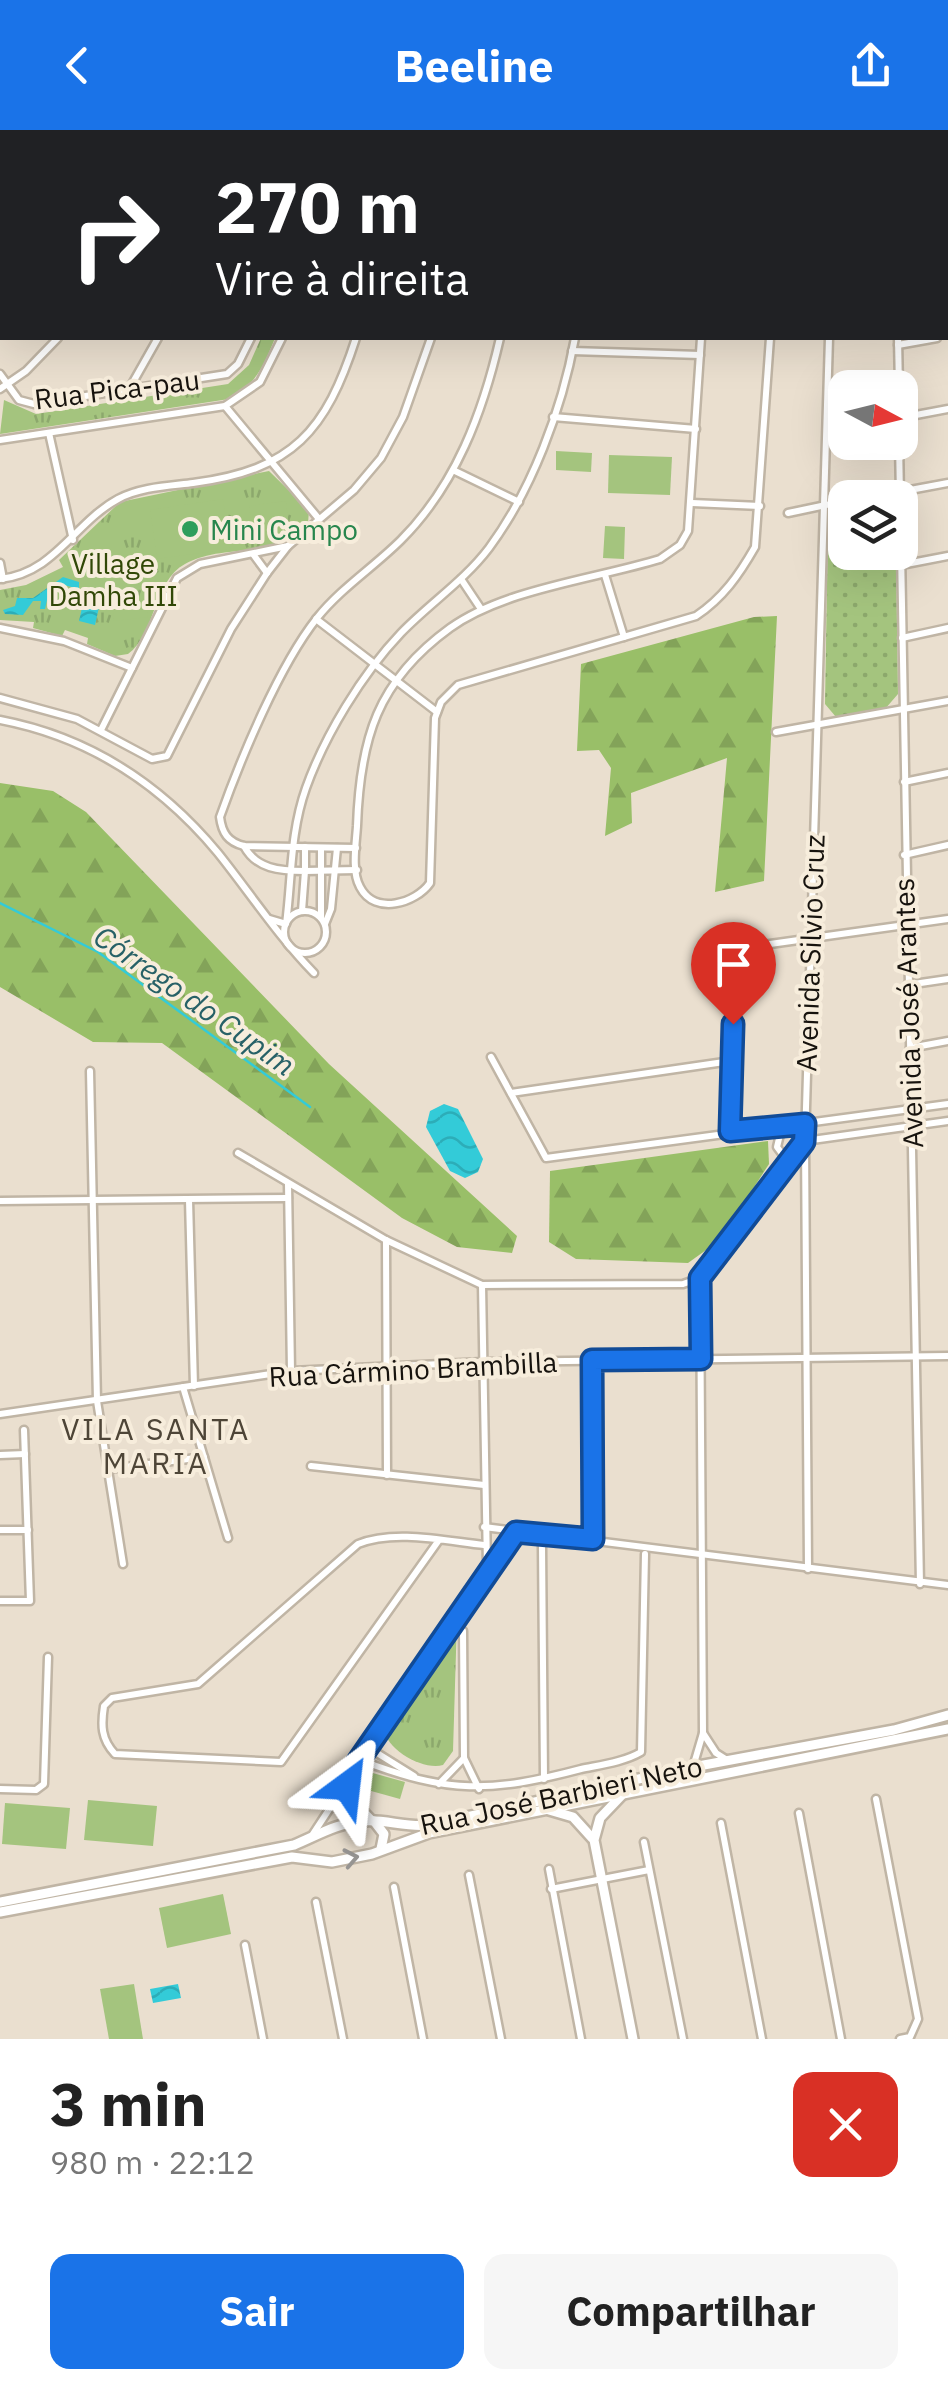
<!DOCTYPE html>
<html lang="pt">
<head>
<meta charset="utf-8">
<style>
  body { margin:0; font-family:"IBM Plex Sans",sans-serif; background:#f6f6f6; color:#222; height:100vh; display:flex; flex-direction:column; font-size:38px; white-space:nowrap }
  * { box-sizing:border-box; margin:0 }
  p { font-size:32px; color:#767676 }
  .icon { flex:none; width:55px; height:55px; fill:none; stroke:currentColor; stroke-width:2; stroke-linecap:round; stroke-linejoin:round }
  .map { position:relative; height:1909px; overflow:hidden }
  .panel { display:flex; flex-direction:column; background:#fff; flex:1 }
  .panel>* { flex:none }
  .top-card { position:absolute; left:0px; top:0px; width:950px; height:210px; box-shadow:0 10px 40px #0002; background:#202124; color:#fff; overflow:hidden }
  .needle { width:65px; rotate:97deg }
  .fabs { position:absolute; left:828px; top:240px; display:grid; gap:20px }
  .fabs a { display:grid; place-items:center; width:90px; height:90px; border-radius:20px; background:#fff; box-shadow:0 10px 40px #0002; font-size:50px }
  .pin { position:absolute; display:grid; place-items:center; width:85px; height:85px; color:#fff; margin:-102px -42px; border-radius:50% 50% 50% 0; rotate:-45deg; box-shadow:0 0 10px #0007 }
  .pin .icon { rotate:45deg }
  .me { position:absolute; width:110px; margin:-55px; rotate:30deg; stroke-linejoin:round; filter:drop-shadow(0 0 8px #0008) }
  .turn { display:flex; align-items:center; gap:35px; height:210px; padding:0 50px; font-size:45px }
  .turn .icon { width:130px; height:130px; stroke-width:2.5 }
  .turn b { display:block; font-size:70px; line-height:85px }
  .round { display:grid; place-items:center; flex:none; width:105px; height:105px; border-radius:20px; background:#f6f6f6 }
  .headline { display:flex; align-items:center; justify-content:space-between; height:170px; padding:0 50px }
  h1 { font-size:60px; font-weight:700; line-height:75px }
  .primary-button { display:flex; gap:20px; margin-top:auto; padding:20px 50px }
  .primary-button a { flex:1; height:115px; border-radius:20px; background:#1a73e8; color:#fff; font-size:40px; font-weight:700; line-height:115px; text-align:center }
  .primary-button a+a { background:#f6f6f6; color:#222 }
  header { display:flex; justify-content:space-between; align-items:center; height:130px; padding:0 50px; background:#1a73e8; color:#fff; font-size:45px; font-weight:700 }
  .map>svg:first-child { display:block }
</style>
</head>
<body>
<header><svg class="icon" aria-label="back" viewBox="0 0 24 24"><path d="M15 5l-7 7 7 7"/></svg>Beeline<svg class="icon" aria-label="share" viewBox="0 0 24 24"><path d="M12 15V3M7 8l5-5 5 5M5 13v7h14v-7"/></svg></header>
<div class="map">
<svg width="948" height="1909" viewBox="0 0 948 1909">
  <defs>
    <pattern id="grass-dots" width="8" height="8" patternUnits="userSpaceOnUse" patternTransform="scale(2.5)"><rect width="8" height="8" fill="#a4c47e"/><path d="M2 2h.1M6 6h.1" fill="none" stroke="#8ca86c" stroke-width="1.8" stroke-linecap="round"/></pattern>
    <pattern id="forest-firs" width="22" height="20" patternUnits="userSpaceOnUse" patternTransform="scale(2.5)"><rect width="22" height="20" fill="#99bf68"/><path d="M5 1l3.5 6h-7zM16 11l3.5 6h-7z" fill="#83a359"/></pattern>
    <pattern id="park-tufts" width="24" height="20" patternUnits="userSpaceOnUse" patternTransform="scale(2.5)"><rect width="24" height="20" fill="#a4c47e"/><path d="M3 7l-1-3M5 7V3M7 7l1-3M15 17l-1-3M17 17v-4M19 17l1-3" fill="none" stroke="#8ca86c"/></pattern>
    <pattern id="water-waves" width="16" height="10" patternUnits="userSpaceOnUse" patternTransform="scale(2.5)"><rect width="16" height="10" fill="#33cbd8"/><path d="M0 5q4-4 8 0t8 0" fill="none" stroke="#2cadb8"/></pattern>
  </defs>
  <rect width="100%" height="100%" fill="#eadfcf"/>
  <path fill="url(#grass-dots)" d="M845,377v45l51,1 2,141 -13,15 -49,8 -11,-13 3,-181 4,-10z"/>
  <g fill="url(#forest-firs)">
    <path d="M808,0h140v92v-90z"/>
    <path d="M777,486l-13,265 -49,11 12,-134 -96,35 1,30 -27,13 6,-68 -12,-18 -22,1 4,-87 173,-47z"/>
    <path d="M0,653l53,8 33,21 243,252 188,172 -5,17 -55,-6 -55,-29 -240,-175 -69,-1 -93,-55z"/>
    <path d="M768,1011l1,23 -49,76 -32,23 -112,-4 -27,-17 1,-71z"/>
  </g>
  <g fill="url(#park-tufts)">
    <path d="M261,208h14c-11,27 -19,47 -46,61l-229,35 4,-34 32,14 192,-30 21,-19z"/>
    <path d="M269,341l40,39 -1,14c-34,38 -82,18 -123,40 -32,17 -29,70 -57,90l-13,2 -28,-12 1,-6 -23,-8 -3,6 -29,-8 1,-6 -34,-2v-30l26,-5 37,-18 -4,-7 61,-58z"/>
    <path d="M457,1489l-4,132 -10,14c-19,6 -57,-15 -59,-36z"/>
  </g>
  <g fill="#a4c47e">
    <path d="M556,321l36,2 -1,19 -35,-2z"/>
    <path d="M609,325l63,2 -2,38 -62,-2z"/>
    <path d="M223,369l7,50 -73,10 -7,-49z"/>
    <path d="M286,371l3,27 -36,5 -4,-27z"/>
    <path d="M605,396l20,1 -1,32 -21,-1z"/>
    <path d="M136,427l4,19 -34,6 -3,-20z"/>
    <path d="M145,468l3,19 -34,4 -2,-18z"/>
    <path d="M369,1642l36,10 -5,17 -36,-10z"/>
    <path d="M88,1670l69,6 -4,40 -69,-6z"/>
    <path d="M5,1673l65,5 -4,41 -64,-5z"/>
    <path d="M223,1764l8,40 -64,14 -8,-40z"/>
    <path d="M134,1854l9,55h-34l-9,-50z"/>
  </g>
  <g fill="url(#water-waves)">
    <path d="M63,447l16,5v7l-15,-4 -15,6 -4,18h-5l1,-8h-8l-10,14 -18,-1 -2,-4 12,-4 2,-8h16z"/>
    <path d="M86,460l16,4 -7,31 -16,-4z"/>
    <path d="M444,974l14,5 25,50 -5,13 -13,6 -15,-7 -24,-44 4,-16z"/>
    <path d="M178,1854l3,14 -28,5 -3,-14z"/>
  </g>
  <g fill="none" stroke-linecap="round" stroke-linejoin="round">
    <path stroke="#33cbd8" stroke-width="2.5" d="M0,773l98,49 212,155"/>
    <g stroke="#c0b5a5" stroke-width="11">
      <g id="minor">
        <path d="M19,0l1,2"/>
        <path d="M107,0l1,2"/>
        <path d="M193,0l1,2"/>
        <path d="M278,0v2"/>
        <path d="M306,0l1,2"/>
        <path d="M377,0v2"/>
        <path d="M450,0v2"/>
        <path d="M516,0l1,2"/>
        <path d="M590,0v2"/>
        <path d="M714,2v-2"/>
        <path d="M781,2v-2"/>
        <path d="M0,61h2"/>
        <path d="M0,144l2,-4"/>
        <path d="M701,208l-13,193 -8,14 -20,14c-65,20 -156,30 -210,69 -73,53 -90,111 -93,198 -1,17 -6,45 3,61 15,29 56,16 70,-4l5,-165 6,-16 17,-17 238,-69c27,-18 43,-41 59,-69l15,-209"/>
        <path d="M898,208l1,50"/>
        <path d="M898,215l39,-7"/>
        <path d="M572,221l128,4"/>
        <path d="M0,244l19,26 15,4 193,-30 11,-10 13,-26"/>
        <path d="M0,259l26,-18 32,-33"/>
        <path d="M128,261l30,-53"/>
        <path d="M225,276l94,113"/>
        <path d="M553,287l143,12"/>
        <path d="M900,288l48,-9"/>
        <path d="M49,303l24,107"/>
        <path d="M0,310l225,-34 35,-24 22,-44"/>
        <path d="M899,312l21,1142"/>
        <path d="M455,341l64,31"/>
        <path d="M867,368l81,-15"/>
        <path d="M692,373l68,3"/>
        <path d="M788,383l57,-12"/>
        <path d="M253,424l14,19"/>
        <path d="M0,433l3,16"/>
        <path d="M901,435l47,-9"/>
        <path d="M605,445l19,62"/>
        <path d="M0,449c55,-6 74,-56 118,-80 22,-12 51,-13 75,-16 100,-13 133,-52 163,-145"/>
        <path d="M461,449l20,30"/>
        <path d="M316,489l121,93"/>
        <path d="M0,498l64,13 68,27"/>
        <path d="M902,508l46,-10"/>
        <path d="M0,568l77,21 75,40 15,-3 64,-127 36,-56 21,-27 66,-56 27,-32 22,-41 28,-79"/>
        <path d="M0,590c89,17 160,63 218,133 32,40 60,83 96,120"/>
        <path d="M101,600l76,-152 23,-14 88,-18"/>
        <path d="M776,602l172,-31"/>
        <path d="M904,652l44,-9"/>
        <path d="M244,716c12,23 36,25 61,25l-3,40"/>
        <path d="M305,717v24l52,-1"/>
        <path d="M321,718v69"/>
        <path d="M356,718l-112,-2c-16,-4 -22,-13 -24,-29 21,-59 59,-151 97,-199 24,-30 57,-51 84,-78 55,-55 82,-128 99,-202"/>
        <path d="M904,725l44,-10"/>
        <circle cx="305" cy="802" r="21"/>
        <path d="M269,789l17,5c6,-46 4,-91 20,-136 19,-53 56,-114 95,-155 29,-30 63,-52 88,-85 43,-58 73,-139 86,-210"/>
        <path d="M325,794l6,-15 6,-61"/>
        <path d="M763,815l185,-26"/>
        <path d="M907,855l41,-6"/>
        <path d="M910,918l38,-7"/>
        <path d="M491,927l55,101 402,-54"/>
        <path d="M90,941l7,330 26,163"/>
        <path d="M511,963l220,-32"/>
        <path d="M782,996l-5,21 12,16"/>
        <path d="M730,1001l3,-107"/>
        <path d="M238,1023l148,87 96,45 201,-1 17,-6 105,-137 143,-20"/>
        <path d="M288,1054l3,187"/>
        <path d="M189,1070l5,186"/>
        <path d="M0,1071l288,-3"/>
        <path d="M386,1110l1,235"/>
        <path d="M482,1155l5,282"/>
        <path d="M592,1230l1,179"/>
        <path d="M183,1257l45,151"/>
        <path d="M0,1284l291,-43 193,-9 464,-6"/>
        <path d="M0,1325l25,-1"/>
        <path d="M311,1336l173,19"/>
        <path d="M109,1339l95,-12"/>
        <path d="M484,1397l464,58"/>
        <path d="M0,1400h28"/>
        <path d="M439,1410l-158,222 -166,-8c-14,-15 -14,-29 -11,-48l8,-8 86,-14 160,-140c36,-15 88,-3 126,1"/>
        <path d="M542,1416l2,233"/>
        <path d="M808,1439l-3,-428 24,-803"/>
        <path d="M0,1471h30l-6,-171"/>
        <path d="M463,1501l1,127 15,31"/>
        <path d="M703,1603l13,20 11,7"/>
        <path d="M369,1618l45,28"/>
        <path d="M360,1630c89,34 130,33 221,9 19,-4 43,-7 60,-17l4,-198"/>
        <path d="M693,1637l10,-34 -3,-455"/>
        <path d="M348,1649l3,18 23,24"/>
        <path d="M439,1654l25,-26"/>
        <path d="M0,1659l36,1 8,-6 4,-127"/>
        <path d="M876,1669l42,220 -8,18 -10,2"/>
        <path d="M799,1683l42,226"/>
        <path d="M721,1693l41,216"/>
        <path d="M313,1704l174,-266 29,-36"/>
        <path d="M644,1712l39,197"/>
        <path d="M549,1739l32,170"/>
        <path d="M469,1745l32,164"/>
        <path d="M394,1757l29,152"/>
        <path d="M551,1759l98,-19"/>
        <path d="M316,1772l27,137"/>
        <path d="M245,1815l18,94"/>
      </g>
    </g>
    <g stroke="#c0b5a5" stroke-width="14">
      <g id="tertiary">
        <path d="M621,1666l-21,22 -6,22 39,199"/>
        <path d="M549,1680l24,7 19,21"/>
      </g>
    </g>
    <g stroke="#c0b5a5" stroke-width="14">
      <g id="secondary">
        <path d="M374,1691l10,13 -3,15"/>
        <path d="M0,1772l294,-57c24,-10 43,-22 70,-24 22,-2 42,7 66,4l263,-58 201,-37 54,-15"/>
        <path d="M0,1782l292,-55 40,5 40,-8 57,-21 519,-104"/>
      </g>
    </g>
    <use href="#minor" stroke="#fff" stroke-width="6"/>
    <use href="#tertiary" stroke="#fff" stroke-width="9"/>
    <use href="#secondary" stroke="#fff" stroke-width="9"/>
  </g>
  <defs><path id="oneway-chevron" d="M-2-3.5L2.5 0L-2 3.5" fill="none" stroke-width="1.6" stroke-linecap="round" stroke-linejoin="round" transform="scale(2.5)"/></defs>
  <use stroke="#979593" href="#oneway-chevron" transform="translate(351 1728) rotate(-11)"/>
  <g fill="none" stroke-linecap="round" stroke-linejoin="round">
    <g stroke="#114b97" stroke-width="25">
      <path id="route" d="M347,1656l3,-13 166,-241 77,7 -1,-179 109,-1 -1,-81 104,-136 1,-18 -75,7 3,-107"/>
    </g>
    <use href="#route" stroke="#1a73e8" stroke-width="18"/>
  </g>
  <circle fill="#2e9e5b" stroke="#f7eddc" stroke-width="4" cx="190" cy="399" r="10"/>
  <g text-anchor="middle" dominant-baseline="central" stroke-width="8" stroke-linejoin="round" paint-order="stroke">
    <g font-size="28" fill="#17130e" stroke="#f7eddc">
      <text transform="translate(117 259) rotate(-7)">Rua Pica-pau</text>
      <text transform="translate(810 823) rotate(-88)">Avenida Silvio Cruz</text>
      <text transform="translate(908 883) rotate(-92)">Avenida José Arantes</text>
      <text transform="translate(413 1239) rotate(-3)">Rua Cármino Brambilla</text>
      <text transform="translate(561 1665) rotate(-12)">Rua José Barbieri Neto</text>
    </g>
    <g font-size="28" fill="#27864d" stroke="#f7eddc" text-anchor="start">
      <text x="210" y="399">Mini Campo</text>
    </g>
    <g font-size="28" fill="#314807" stroke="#f7eddc">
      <text x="113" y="433">Village<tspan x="113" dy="32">Damha III</tspan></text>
    </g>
    <g font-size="30" font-style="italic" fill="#276167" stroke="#f7eddc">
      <text transform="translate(195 870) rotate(35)">Córrego do Cupim</text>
    </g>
    <g font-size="30" letter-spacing="2.5" fill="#4e4537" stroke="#f7eddc">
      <text x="156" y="1298">VILA SANTA<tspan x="156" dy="34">MARIA</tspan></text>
    </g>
  </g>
</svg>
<div class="fabs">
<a><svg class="needle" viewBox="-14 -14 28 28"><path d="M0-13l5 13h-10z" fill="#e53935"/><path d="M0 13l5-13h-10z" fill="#767676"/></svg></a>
<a><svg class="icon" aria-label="layers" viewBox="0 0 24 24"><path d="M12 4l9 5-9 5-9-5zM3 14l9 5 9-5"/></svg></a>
</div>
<div class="pin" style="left:733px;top:894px;background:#d93025"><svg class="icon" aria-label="arrive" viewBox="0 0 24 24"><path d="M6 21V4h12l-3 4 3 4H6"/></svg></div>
<svg class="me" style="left:347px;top:1656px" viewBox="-20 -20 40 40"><path d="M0-17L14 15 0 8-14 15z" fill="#1a73e8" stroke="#fff" stroke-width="4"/></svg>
<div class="top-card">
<div class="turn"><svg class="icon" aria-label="right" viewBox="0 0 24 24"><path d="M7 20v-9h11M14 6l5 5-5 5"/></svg><div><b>270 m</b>Vire à direita</div></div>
</div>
</div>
<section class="panel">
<div class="headline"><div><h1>3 min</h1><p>980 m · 22:12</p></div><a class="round" style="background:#d93025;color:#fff"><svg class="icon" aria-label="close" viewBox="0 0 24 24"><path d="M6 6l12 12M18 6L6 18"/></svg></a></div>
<div class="primary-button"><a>Sair</a><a>Compartilhar</a></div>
</section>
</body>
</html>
